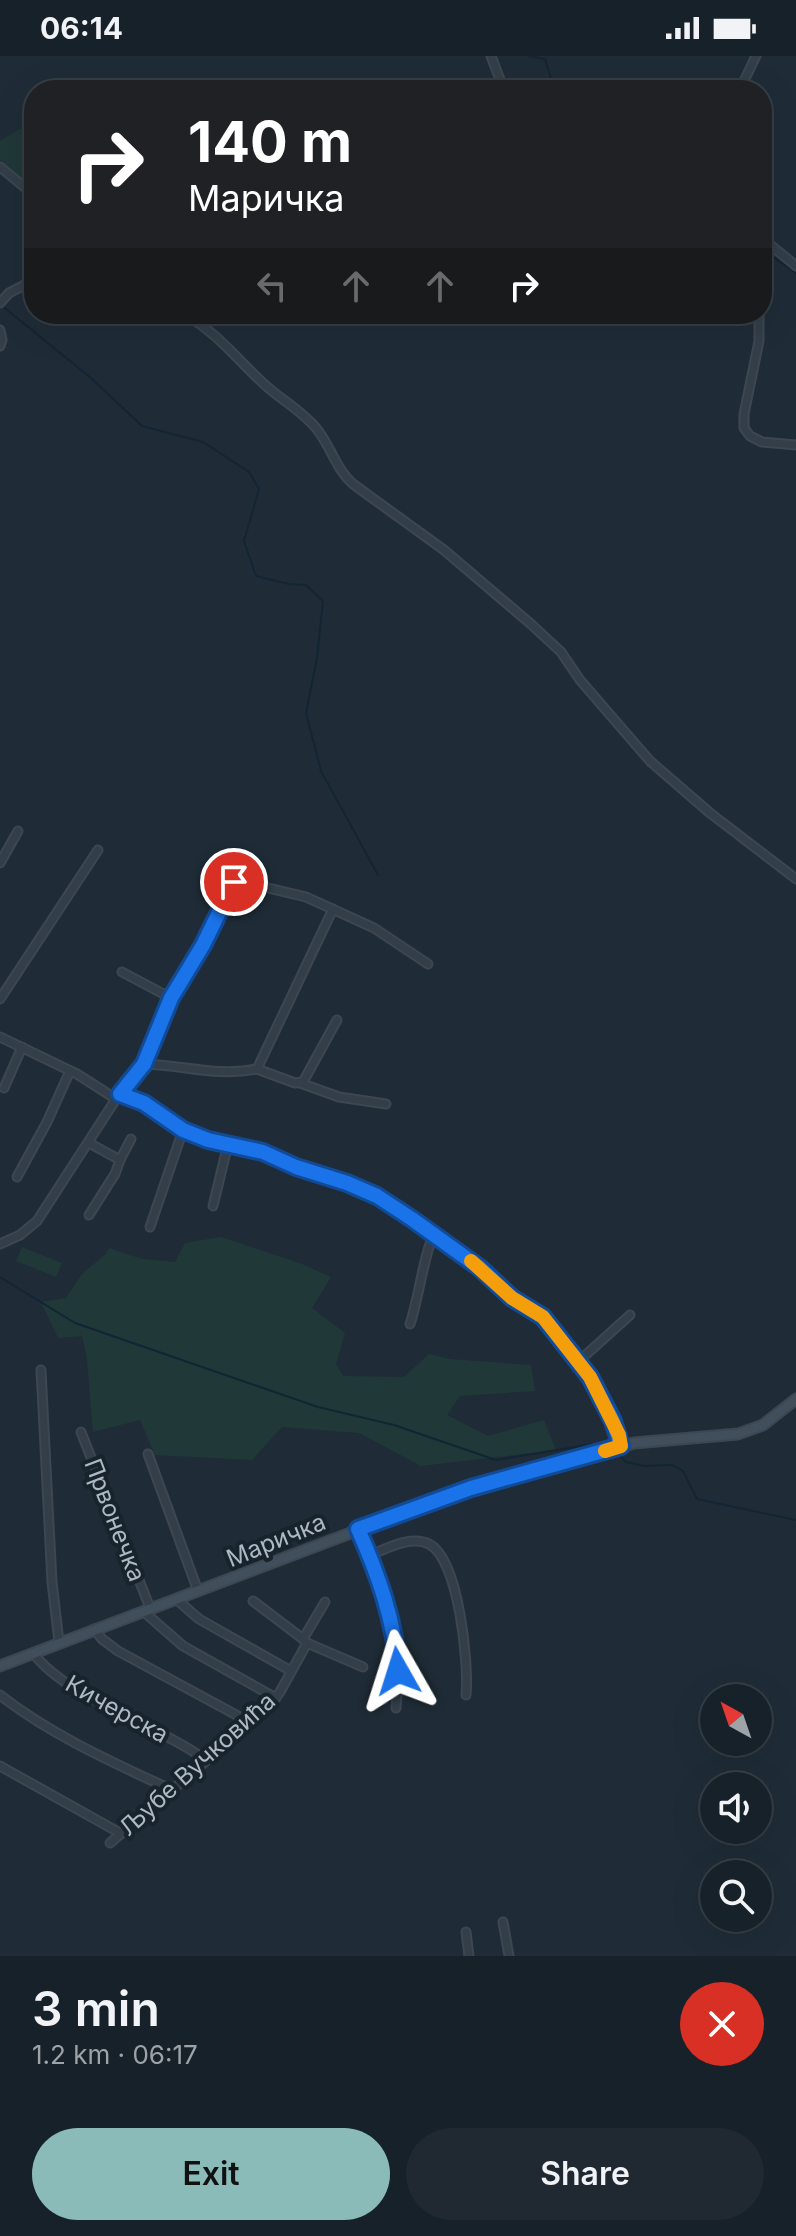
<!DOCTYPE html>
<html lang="en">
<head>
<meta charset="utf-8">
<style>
  body { margin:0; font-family:Inter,sans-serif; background:#202931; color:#f1f3f6; height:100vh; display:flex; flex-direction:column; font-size:30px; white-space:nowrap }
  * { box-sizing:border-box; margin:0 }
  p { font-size:26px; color:#9ea3a8 }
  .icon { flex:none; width:44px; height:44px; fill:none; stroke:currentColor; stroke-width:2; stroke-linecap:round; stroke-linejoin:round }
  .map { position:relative; height:1900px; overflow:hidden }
  .side { display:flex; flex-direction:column; background:#172129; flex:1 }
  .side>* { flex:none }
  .hud { position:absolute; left:24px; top:24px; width:748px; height:244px; border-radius:32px; box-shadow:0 8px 32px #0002,0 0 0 2px #363e46; background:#202124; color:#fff; overflow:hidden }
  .needle { width:52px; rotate:320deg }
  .controls { position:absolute; left:700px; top:1628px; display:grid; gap:16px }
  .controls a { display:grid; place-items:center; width:72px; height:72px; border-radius:50%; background:#172129; box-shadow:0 8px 32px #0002,0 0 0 2px #363e46; font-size:40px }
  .pin { position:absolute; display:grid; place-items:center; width:68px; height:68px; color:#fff; margin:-34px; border:4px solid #fff; border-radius:50%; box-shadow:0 2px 8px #0007 }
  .me { position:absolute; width:88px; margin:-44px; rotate:354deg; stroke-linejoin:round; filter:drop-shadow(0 0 6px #0008) }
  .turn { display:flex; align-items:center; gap:28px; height:168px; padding:0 32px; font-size:36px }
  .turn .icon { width:104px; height:104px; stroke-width:2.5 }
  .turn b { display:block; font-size:56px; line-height:68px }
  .lanes { display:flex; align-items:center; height:76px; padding:0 32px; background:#0003; justify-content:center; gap:40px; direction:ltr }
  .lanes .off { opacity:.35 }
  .round { display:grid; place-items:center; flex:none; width:84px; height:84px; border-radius:42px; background:#202931 }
  .headline { display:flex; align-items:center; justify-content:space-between; height:136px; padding:0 32px }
  h1 { font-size:48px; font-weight:600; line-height:60px }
  .button { display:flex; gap:16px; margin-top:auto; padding:16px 32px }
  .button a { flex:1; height:92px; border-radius:48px; background:#8bbbb9; color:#111; font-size:32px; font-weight:600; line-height:92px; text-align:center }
  .button a+a { background:#202931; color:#f1f3f6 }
  .status { display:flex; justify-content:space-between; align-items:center; height:56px; padding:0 40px; background:#172129; direction:ltr }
  .status svg { height:22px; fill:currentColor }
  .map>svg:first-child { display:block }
</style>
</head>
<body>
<div class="status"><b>06:14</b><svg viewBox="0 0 49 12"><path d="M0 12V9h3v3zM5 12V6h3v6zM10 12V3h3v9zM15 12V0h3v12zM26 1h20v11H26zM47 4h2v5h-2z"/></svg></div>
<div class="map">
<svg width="796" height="1900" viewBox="0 0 796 1900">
  <rect width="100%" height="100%" fill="#1f2c37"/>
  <g fill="#213838">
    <path d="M34,60v74l-34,-30v-19l23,-14z"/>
    <path d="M221,1181l81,27 29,13 -19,31 33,25 -9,31 7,12 61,1 25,-23 21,5 81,6 4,26 -75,5 -13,19 41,21 56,-16 12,30 -135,16 -62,-33 -77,-6 -30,33 -97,-5 -15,-35 -47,12 -6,-73 -5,-23 -24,2 -17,-36 25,-4 16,-24 24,-20 3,-6 33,11 33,3 10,-19z"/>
    <path d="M22,1191l40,16 -6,14 -40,-16z"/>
  </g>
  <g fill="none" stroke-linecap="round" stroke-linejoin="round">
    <g stroke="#132534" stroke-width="2">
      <path d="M528,0l17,3 8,26 10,5"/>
      <path d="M762,193l34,24"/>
      <path d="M1,249l90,73 51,48 61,16 46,30 10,17 -15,52 12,35 33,8 17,1 17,16 -6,57 -11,55 15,58 57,104"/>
      <path d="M0,1221l75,46 243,84 76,18 102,35 97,-16 13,2"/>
      <path d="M615,1395l11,11 18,4 28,-1 11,6 14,28 99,21"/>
    </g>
    <g stroke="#3c4751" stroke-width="11">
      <g id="street">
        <path d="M491,0l13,34"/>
        <path d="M745,23l11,-23"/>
        <path d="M0,111l34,28"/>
        <path d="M762,182l34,28"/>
        <path d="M0,247l9,-10 25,-13"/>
        <path d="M185,258c33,20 51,44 79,70 16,15 37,26 52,44 15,18 19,40 37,56l91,66 88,75 29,27 19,28 70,81 60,52 86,66"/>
        <path d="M759,258v27l-15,73v14l6,8 12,6 34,3"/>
        <path d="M0,274l2,10 -2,6"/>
        <path d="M0,807l18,-32"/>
        <path d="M122,916l49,26"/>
        <path d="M0,943l98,-149"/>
        <path d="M0,981l77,37 39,25"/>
        <path d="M144,1008c40,1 73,13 113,5l76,-160"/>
        <path d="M257,1013l38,14 8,-1 34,-62"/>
        <path d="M300,1027l39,14 47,7"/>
        <path d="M4,1032l18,-41"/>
        <path d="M120,1038l24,9 39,27 25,10 55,12 33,15 51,16 30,13 35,23 68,49 32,30 31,19 47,60 23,44 8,25"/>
        <path d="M89,1087l31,17 -5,14 -26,41"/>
        <path d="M120,1104l11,-21"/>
        <path d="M17,1121l30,-55 23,-51"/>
        <path d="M213,1150l15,-62"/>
        <path d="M150,1171l33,-97"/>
        <path d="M0,1188l20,-9 17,-14 79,-122 28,-35 27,-66 32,-53 27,-59 5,-6 71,17 68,31 54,36"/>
        <path d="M410,1268c7,-18 16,-80 24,-88"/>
        <path d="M579,1305l51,-46"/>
        <path d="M41,1314l11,212 7,60"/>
        <path d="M81,1376l69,176"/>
        <path d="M148,1398l50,137"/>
        <path d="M358,1473c26,59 45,113 38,179"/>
        <path d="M370,1499c16,-6 41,-20 59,-11 30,15 40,120 37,151"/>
        <path d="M176,1543l23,20 92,52"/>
        <path d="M253,1545l50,38"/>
        <path d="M143,1555l40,35 93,52"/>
        <path d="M94,1573l8,10 16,12 122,66 8,8"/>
        <path d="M307,1587l56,24"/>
        <path d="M33,1597c35,46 125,72 173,107"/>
        <path d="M0,1639c53,41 112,67 172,95"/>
        <path d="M0,1710l120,67"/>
        <path d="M110,1787l157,-134 13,-17 27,-49 -4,-4 22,-37"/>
        <path d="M503,1866l6,34"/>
        <path d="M466,1876l3,24"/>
      </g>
    </g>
    <g stroke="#3c4751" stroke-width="13">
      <path id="secondary" d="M0,1610l448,-170 186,-53 104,-9 25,-9 33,-26"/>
    </g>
    <use href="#street" stroke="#333e48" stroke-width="7"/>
    <use href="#secondary" stroke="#414e5b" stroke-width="9"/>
  </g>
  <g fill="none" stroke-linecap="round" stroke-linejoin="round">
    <g stroke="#114b97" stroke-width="20">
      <path id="route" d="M234,826l-31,63 -32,53 -27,66 -24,30 24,9 39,27 25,10 55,12 33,15 51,16 30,13 35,23 68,49 32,30 31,19 47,60 23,44 8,25 -150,42 -113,41c20,45 37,92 40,142"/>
    </g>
    <use href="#route" stroke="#1a73e8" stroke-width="14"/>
    <path stroke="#f59e0b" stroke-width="14" d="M471,1205l41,37 31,19 47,60 29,58 2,11 -16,5"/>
  </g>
  <g text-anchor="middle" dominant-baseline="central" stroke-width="8" stroke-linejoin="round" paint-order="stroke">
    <g font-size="24" fill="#adb9c5" stroke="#18232c">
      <text transform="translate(115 1464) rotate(69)">Првонечка</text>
      <text transform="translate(276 1484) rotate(-22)">Маричка</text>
      <text transform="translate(117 1653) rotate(29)">Кичерска</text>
      <text transform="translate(197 1708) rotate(-42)">Љубе Вучковића</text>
    </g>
  </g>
</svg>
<div class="controls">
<a><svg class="needle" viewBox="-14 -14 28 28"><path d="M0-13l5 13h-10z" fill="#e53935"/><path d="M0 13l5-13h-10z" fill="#9ea3a8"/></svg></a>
<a><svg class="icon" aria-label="sound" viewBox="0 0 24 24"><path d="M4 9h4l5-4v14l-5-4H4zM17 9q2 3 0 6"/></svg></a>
<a><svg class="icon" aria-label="search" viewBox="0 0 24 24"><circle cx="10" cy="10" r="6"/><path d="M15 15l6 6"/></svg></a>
</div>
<div class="pin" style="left:234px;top:826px;background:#d93025"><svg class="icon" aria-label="arrive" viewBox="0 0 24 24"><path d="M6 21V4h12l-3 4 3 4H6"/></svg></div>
<svg class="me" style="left:398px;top:1615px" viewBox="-20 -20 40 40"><path d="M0-17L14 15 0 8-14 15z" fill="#1a73e8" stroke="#fff" stroke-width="4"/></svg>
<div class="hud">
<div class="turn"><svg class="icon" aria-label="right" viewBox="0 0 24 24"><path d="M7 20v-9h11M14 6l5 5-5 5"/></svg><div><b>140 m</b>Маричка</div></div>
<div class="lanes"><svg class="icon off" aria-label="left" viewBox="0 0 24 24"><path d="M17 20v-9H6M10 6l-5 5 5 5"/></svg><svg class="icon off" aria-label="ahead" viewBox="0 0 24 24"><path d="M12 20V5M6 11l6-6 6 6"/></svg><svg class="icon off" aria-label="ahead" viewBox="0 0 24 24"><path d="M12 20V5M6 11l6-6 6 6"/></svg><svg class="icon" aria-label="right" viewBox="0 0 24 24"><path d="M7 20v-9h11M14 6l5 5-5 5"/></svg></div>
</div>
</div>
<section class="side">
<div class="headline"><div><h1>3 min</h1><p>1.2 km · 06:17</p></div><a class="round" style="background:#d93025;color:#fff"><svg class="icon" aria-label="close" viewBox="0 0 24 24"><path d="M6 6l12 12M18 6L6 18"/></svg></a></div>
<div class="button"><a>Exit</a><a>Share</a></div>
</section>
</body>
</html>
